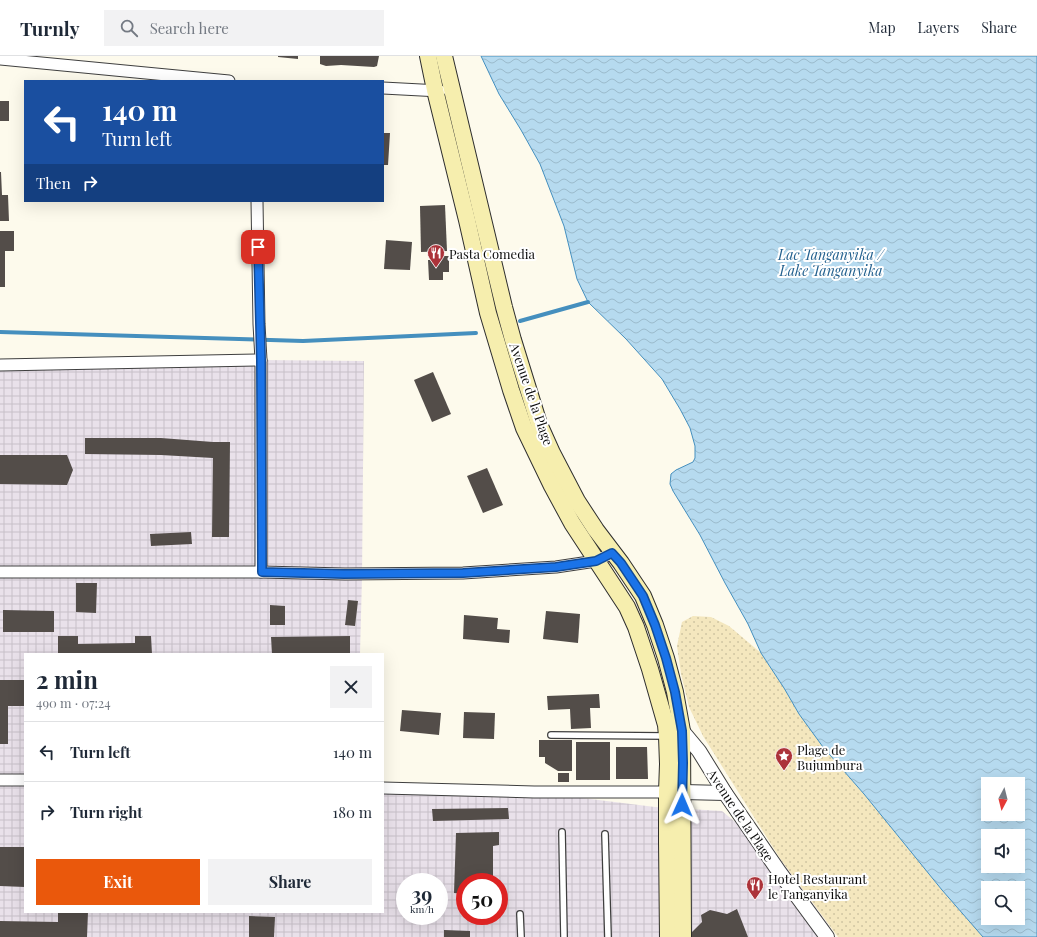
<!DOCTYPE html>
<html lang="en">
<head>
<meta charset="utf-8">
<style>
  body { margin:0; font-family:"Playfair Display",serif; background:#f2f2f3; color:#1f2937; height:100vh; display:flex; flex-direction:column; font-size:15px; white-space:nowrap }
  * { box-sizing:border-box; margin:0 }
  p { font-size:13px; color:#747a83 }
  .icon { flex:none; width:22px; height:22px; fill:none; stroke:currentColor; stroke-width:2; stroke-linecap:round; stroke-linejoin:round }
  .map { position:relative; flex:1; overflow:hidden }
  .panel { position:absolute; left:24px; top:597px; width:360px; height:260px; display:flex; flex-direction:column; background:#fff; border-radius:0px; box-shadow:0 4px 16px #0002 }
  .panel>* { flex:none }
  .guide { position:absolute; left:24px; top:24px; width:360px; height:122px; border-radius:0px; box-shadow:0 4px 16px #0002; background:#1a4fa0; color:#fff; overflow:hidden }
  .needle { width:26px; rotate:187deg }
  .fabs { position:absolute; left:981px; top:721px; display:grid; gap:8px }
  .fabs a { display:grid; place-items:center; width:44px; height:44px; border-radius:0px; background:#fff; box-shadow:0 4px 16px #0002; font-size:20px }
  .speed { position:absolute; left:396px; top:817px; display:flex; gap:8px; font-size:20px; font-weight:700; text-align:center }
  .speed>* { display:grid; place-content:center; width:52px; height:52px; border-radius:50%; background:#fff; box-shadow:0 4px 16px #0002; line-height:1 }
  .speed small { font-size:10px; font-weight:400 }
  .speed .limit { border:6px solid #d22; background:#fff; color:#111 }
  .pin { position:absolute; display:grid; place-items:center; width:34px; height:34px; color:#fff; margin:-17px; border-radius:8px; box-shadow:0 2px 6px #0006 }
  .me { position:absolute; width:44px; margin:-22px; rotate:1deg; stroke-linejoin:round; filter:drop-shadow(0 0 3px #0008) }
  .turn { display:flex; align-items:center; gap:14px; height:84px; padding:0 12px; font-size:18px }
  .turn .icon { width:52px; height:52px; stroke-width:2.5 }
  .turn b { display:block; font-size:28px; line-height:34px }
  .then { display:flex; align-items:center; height:38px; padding:0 12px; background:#0003; gap:8px; font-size:15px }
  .round { display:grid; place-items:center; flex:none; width:42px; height:42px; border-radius:0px; background:#f2f2f3 }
  .headline { display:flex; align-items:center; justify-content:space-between; height:68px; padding:0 12px }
  h1 { font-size:24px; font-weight:700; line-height:30px }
  .action { display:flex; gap:8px; margin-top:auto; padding:8px 12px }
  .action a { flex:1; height:46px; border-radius:0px; background:#ea580c; color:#fff; font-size:16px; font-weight:700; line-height:46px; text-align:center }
  .action a+a { background:#f2f2f3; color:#1f2937 }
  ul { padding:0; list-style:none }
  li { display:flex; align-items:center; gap:12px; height:60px; padding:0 12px; border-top:1px solid #e0e1e3 }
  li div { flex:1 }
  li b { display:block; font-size:15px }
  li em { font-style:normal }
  header { display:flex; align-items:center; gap:24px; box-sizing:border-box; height:56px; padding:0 20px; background:#fff; border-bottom:1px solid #e0e1e3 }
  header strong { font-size:19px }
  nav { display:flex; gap:22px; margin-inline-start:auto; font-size:14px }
  .search { width:280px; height:36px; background:#f2f2f3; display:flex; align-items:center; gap:10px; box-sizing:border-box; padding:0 14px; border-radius:0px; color:#747a83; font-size:15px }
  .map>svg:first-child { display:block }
</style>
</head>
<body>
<header>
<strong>Turnly</strong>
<div class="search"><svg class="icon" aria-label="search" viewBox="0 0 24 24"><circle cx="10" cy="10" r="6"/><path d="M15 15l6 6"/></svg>Search here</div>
<nav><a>Map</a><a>Layers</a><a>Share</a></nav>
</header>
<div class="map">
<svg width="1037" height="881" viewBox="0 0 1037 881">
  <defs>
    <pattern id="industrial-grid" width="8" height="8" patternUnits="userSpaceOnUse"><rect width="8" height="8" fill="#e9e1ea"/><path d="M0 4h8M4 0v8" fill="none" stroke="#c7c0c8"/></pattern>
    <pattern id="sand-dots" width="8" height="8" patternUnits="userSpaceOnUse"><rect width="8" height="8" fill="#f4e7be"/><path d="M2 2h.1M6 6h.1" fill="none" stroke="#d0c5a2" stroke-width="1.8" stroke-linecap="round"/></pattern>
    <pattern id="water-waves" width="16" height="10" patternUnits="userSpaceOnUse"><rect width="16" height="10" fill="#b6daef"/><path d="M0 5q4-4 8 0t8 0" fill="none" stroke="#9bbacc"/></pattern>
  </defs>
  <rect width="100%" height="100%" fill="#fdfaec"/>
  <path fill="url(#industrial-grid)" fill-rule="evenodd" d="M261,304l103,1 -2,216 -2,77h-335v258h358v-124l151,4 121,15 67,4 59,49 49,67v10h-830v-572zM405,826h34v34h-34zM465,826h34v34h-34z"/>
  <path fill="url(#sand-dots)" d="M693,560l18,1 18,9 32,27 23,35 15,26 24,33 41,47 78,96 41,47h-145l-57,-77 -78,-124 -14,-29 -8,-33 -4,-28 5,-24z"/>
  <path fill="url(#water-waves)" stroke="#458fbe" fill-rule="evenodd" d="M481,0h556v881h-54l-41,-47 -78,-96 -41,-47 -24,-33 -15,-26 -23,-35 -13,-29 -23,-41 -25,-48 -27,-44 -3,-7 1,-10 5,-4 17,-8 2,-4v-12l-5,-18 -10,-19 -18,-30 -36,-40 -38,-37 -11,-23 -13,-53 -24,-62 -19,-34 -22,-36zM988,728h30v30h-30zM988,780h30v30h-30zM988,832h30v30h-30z"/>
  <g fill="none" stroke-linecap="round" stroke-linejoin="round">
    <g stroke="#458fbe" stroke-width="4">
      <path d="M520,265l68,-19"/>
      <path d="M0,276l303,9 173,-8"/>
    </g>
  </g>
  <g fill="#534d49">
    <path d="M278,0h20v3l-20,-2z"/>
    <path d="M320,0h59l-2,10 -3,1 -33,-2 -15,1 -6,-2z"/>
    <rect x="0" y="45" width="9" height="20"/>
    <path d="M383,77h7l-2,32h-5z"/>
    <path d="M0,116h1l1,23h6l1,26h-9z"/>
    <path d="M445,149l2,46 -26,1 -1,-46z"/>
    <path d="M0,175h14v20h-9v36h-5z"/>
    <path d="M386,184l26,2 -2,28 -26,-1z"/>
    <path d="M438,200h11v16h-6v8h-14l-1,-20h10z"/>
    <path d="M433,316l18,42 -19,8 -18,-42z"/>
    <path d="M85,382h76l52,4h17l-1,95h-17l1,-79 -52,-3 -76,-1z"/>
    <path d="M0,399h67l6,15 -6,15 -67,-1z"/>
    <path d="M487,412l16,37 -20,8 -16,-37z"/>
    <path d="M191,476l1,12 -41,2 -1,-12z"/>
    <path d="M76,527h21l-1,30 -20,-1z"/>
    <path d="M348,544l10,1 -3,25 -10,-1z"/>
    <path d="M270,549l15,1v19h-15z"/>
    <path d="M3,554l51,1v21h-51z"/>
    <path d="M546,555l34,3 -2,29 -35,-4z"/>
    <path d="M464,559l34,3 -1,11 13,1 -1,13 -46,-4z"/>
    <path d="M58,580h20v8l57,-1v-7h16l1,18h-94z"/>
    <path d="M350,580v18h-78l-1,-17z"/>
    <path d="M0,624h25v26h-17v38h-8z"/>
    <path d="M599,638l1,14h-10l1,20 -20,1 -1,-20 -22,1 -1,-14z"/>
    <path d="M402,654l39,3 -2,22 -39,-4z"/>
    <path d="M464,656l31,1 -1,26 -31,-1z"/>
    <path d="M539,684h33v31h-14l-13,-8v-6h-6z"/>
    <rect x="576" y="686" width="34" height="38"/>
    <path d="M616,691h31l1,32h-32z"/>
    <rect x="558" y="717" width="11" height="9"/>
    <path d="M508,752l1,11 -76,2 -1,-12z"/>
    <path d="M499,776v13l-6,1v36h-28v12l-11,-1 2,-60z"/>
    <path d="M0,791h25v40l-25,-1z"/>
    <path d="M737,853l11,28h-61l15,-15 -1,-7 9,-5 17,4z"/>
    <path d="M58,856h30l-1,25h-87v-16l58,1z"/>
    <path d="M249,860l26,1 -1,20h-25z"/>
    <path d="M444,874l26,1v6h-26z"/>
  </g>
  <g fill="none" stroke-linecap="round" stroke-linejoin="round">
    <g stroke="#3f3f3f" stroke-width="8">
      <g id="service">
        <path d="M551,679l115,1"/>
        <path d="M562,776l2,105"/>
        <path d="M605,778l3,103"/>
        <path d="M520,858l1,23"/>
      </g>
    </g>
    <g stroke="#3f3f3f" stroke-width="13">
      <g id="minor">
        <path d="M0,3l229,22"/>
        <path d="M383,32l57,3"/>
        <path d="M257,145l2,123 2,36v212"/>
        <path d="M0,309l261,-5"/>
        <path d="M0,516h261l84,2 118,-1 93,-6 40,-6 16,-8"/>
        <path d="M0,724h25"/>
        <path d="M383,732l151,4h140"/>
      </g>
    </g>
    <g stroke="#3f3f3f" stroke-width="16">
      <g id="tertiary">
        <path d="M679,671l20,24 26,42 55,80 47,64"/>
        <path d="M683,736l42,1"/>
      </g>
    </g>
    <g stroke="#2e2e2e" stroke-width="18">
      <g id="secondary">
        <path d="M428,0l7,34 32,130 21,93 23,77 13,38 28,58 20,37 55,84 9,20 14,42 16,56 1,11 1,28 -1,28v50l1,95"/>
        <path d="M444,0l60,251 9,33 26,84 13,29 25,48 19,29 25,33 22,33 12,29 11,33 9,34 7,39 1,206"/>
      </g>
    </g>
    <use href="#service" stroke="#fff" stroke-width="5.5"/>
    <use href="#minor" stroke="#fff" stroke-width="11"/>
    <use href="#tertiary" stroke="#fff" stroke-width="14"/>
    <use href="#secondary" stroke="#f6eeae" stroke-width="16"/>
  </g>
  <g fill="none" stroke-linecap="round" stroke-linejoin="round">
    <g stroke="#114b97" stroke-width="10">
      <path id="route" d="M258,191l3,113 1,212 82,2 119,-1 93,-6 40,-6 16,-8 9,10 22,33 12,29 11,33 9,34 7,39 1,32 -1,42"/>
    </g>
    <use href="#route" stroke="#1a73e8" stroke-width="7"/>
  </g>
  <defs>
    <g id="restaurant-pin" transform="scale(0.9)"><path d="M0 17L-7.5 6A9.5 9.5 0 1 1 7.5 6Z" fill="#ac333a" stroke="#fff"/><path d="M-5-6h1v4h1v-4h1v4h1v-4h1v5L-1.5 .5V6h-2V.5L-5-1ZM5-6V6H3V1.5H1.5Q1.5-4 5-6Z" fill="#fff"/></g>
    <g id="sight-pin" transform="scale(0.9)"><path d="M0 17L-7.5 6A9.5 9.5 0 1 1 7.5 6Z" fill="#ac333a" stroke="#fff"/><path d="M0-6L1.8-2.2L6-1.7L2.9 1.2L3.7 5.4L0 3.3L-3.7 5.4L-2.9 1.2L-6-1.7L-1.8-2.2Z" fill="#fff"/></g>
  </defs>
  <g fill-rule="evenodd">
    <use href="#restaurant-pin" x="436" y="197"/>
    <use href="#sight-pin" x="784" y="700"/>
    <use href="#restaurant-pin" x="755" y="829"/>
  </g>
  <g text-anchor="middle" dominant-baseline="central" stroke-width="4" stroke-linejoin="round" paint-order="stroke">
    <g font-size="13" fill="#0c0c0c" stroke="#fff" text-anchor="start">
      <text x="449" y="197">Pasta Comedia</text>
      <text x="797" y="693">Plage de<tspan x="797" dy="15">Bujumbura</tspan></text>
      <text x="768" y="822">Hotel Restaurant<tspan x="768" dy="15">le Tanganyika</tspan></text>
    </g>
    <g font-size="13" fill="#0c0c0c" stroke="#fff">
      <text transform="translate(532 338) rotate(71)">Avenue de la Plage</text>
      <text transform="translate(741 759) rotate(56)">Avenue de la Plage</text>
    </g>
    <g font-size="14" font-style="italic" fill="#23618f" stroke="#fff">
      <text x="831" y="198">Lac Tanganyika /<tspan x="831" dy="16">Lake Tanganyika</tspan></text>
    </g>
  </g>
</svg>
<div class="fabs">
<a><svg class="needle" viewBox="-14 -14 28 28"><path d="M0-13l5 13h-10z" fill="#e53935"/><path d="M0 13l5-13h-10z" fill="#747a83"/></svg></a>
<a><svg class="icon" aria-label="sound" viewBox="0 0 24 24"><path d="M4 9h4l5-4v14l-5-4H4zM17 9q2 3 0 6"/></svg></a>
<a><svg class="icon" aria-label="search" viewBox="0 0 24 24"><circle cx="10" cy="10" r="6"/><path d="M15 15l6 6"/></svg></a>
</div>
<div class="speed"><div>39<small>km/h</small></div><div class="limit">50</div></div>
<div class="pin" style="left:258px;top:191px;background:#d93025"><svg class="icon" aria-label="arrive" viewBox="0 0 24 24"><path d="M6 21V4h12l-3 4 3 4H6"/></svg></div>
<svg class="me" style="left:682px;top:749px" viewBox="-20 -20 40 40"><path d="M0-17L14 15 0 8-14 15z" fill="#1a73e8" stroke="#fff" stroke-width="4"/></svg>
<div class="guide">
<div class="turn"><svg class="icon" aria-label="left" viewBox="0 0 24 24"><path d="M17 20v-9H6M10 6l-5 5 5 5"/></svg><div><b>140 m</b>Turn left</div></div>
<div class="then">Then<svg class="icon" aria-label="right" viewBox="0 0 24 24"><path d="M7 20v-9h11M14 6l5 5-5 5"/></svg></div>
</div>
<section class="panel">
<div class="headline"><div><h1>2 min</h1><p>490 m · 07:24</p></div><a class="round"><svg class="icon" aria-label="close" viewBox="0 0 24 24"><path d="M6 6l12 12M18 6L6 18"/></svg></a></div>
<ul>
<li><svg class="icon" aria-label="left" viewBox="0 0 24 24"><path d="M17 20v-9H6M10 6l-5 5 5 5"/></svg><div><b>Turn left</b></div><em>140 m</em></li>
<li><svg class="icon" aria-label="right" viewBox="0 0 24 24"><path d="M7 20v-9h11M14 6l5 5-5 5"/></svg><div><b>Turn right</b></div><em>180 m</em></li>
</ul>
<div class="action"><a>Exit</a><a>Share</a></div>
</section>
</div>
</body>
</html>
